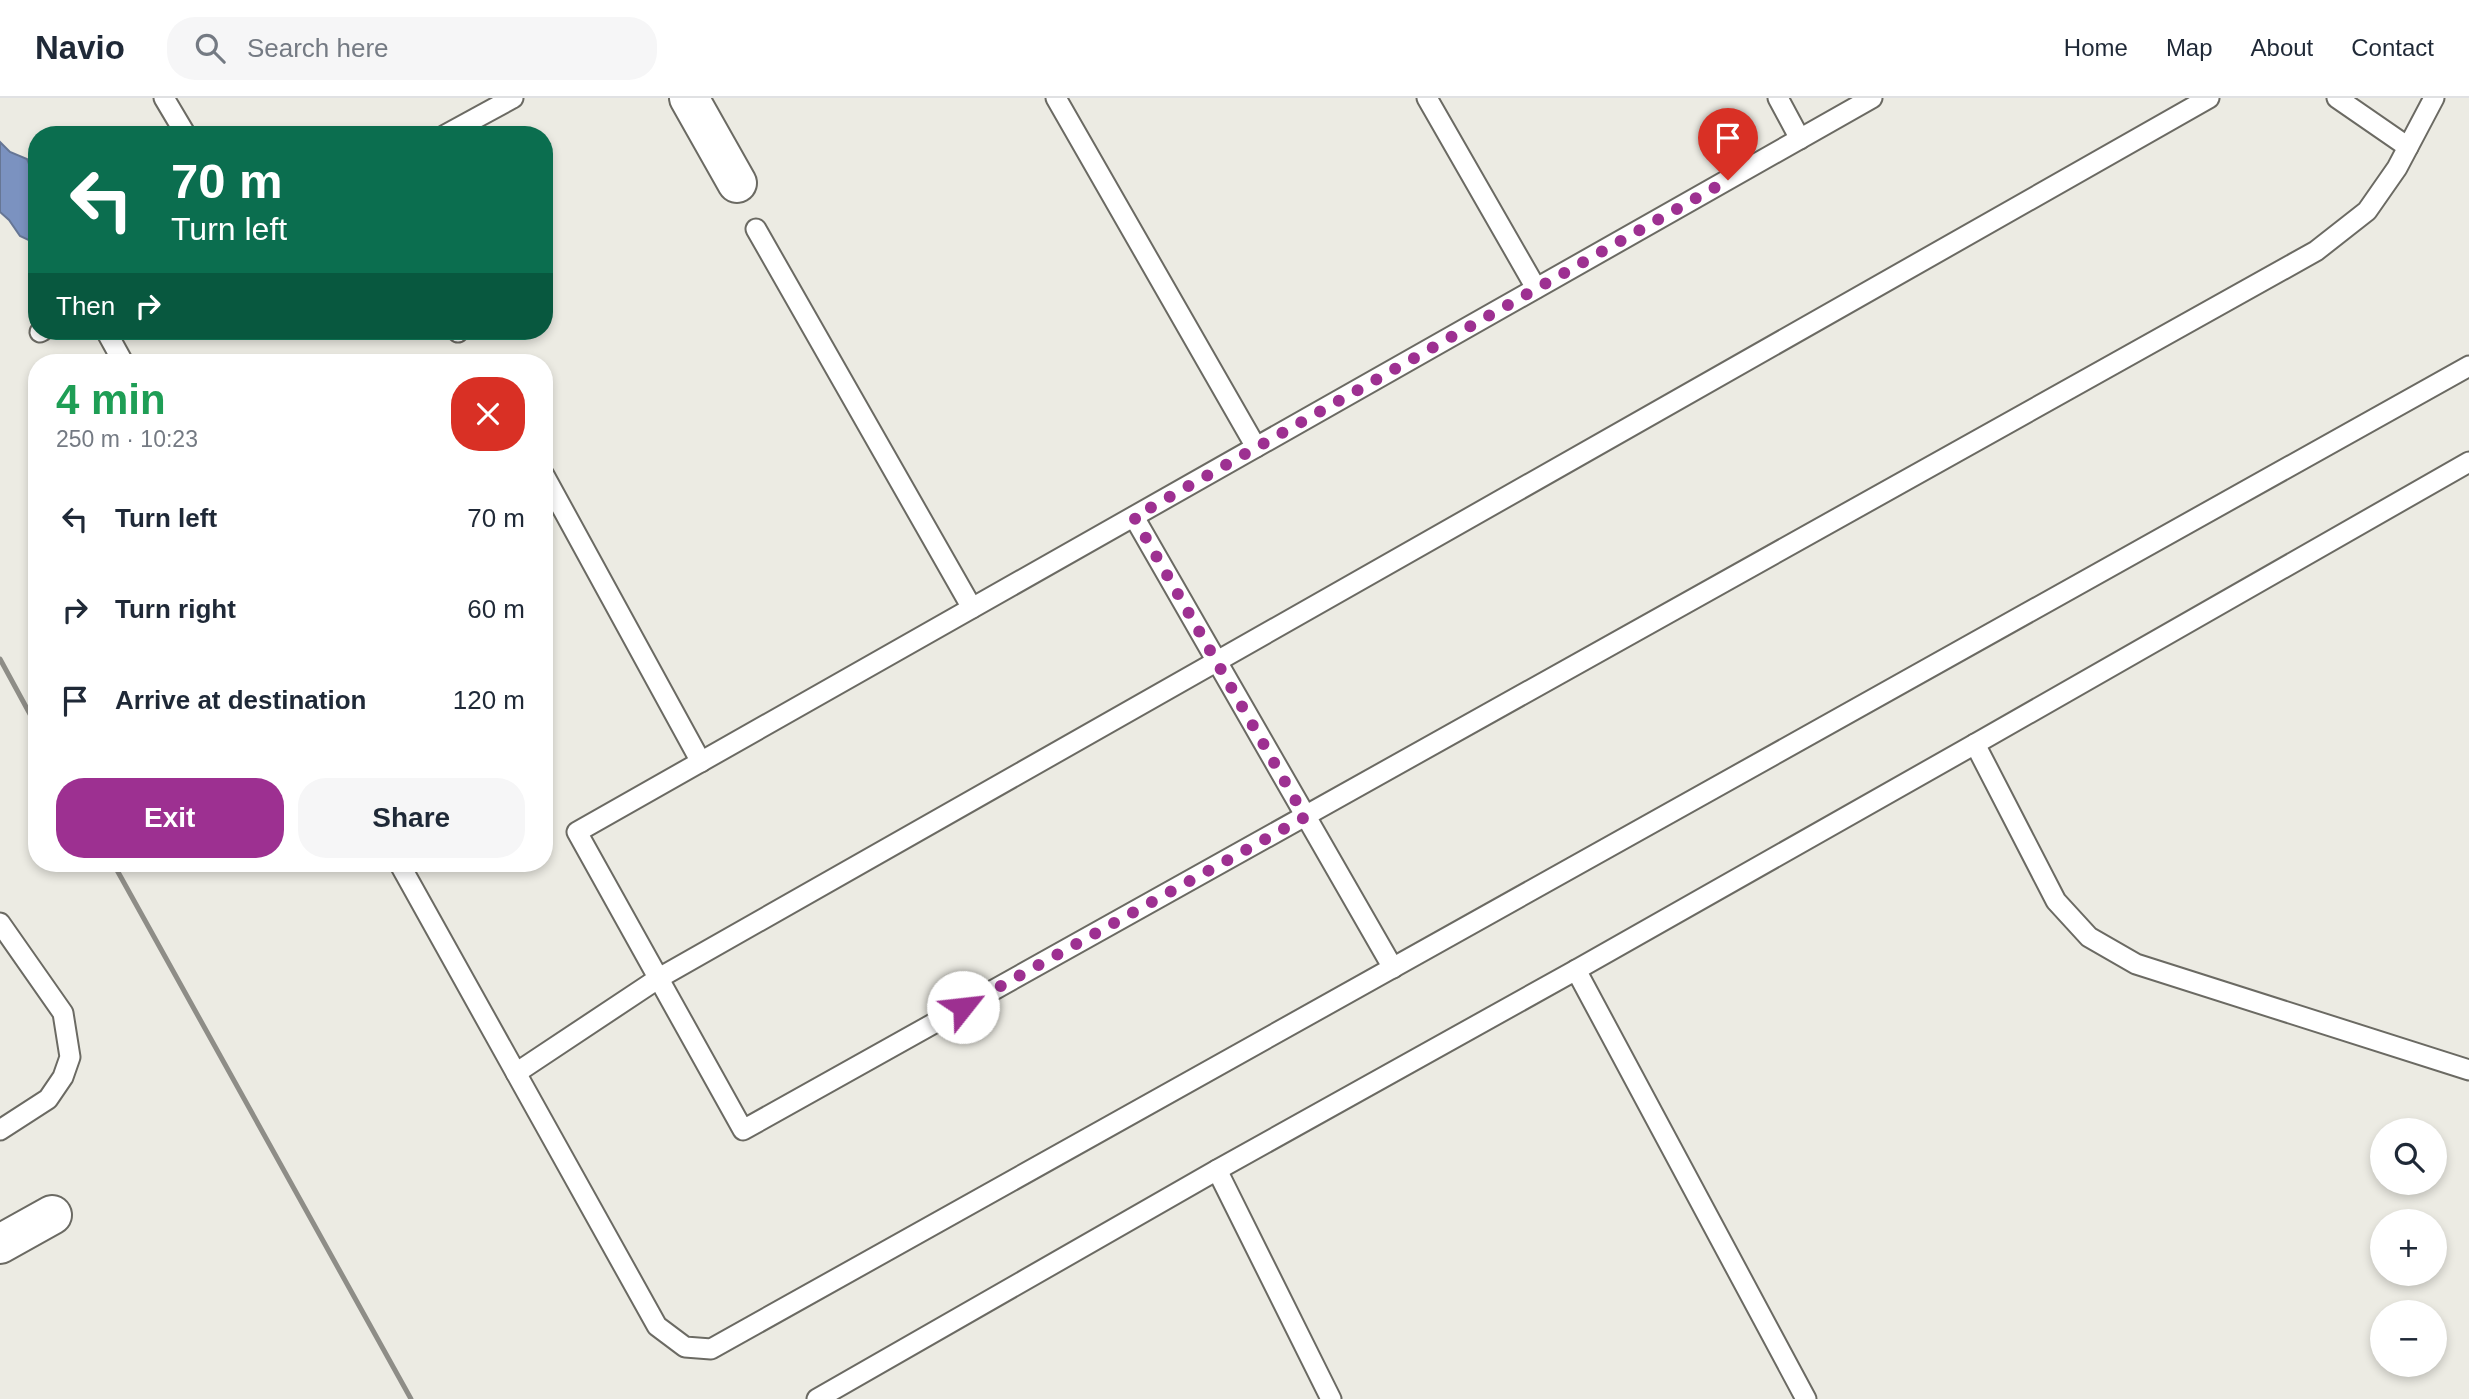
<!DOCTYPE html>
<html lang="en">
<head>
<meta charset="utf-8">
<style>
  body { margin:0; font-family:Arial,sans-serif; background:#f6f6f7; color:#1f2937; height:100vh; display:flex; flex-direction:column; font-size:26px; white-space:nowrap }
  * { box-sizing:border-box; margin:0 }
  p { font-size:23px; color:#747a83 }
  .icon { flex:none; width:38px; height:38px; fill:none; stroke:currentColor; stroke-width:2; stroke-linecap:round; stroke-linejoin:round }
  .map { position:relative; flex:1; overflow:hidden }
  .side { position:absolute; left:28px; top:256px; width:525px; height:518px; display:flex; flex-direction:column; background:#fff; border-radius:28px; box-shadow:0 4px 10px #0003 }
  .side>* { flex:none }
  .hud { position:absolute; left:28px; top:28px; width:525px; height:214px; border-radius:28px; box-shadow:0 4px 10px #0003; background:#0b6e4f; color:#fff; overflow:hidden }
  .buttons { position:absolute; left:2370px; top:1020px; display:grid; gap:14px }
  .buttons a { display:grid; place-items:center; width:77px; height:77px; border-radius:50%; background:#fff; box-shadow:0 4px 10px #0003; font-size:35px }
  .pin { position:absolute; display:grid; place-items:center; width:60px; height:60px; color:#fff; margin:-72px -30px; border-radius:50% 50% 50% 0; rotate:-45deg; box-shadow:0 0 7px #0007 }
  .pin .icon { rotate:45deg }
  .me { position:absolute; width:77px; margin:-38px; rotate:61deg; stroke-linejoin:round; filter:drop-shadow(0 0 5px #0008) }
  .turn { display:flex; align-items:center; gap:24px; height:147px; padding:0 28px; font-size:32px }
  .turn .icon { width:91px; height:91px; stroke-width:2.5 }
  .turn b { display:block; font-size:49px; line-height:60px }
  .then { display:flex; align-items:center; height:66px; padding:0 28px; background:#0003; gap:14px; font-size:26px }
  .round { display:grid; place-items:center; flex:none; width:74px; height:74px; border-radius:28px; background:#f6f6f7 }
  .overview { display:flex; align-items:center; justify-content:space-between; height:119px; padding:0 28px }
  h1 { font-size:42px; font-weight:600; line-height:52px; color:#1e9e55 }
  .cta { display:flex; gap:14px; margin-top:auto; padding:14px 28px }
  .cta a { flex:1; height:80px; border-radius:28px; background:#9d3091; color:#fff; font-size:28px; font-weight:600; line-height:80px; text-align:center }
  .cta a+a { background:#f6f6f7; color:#1f2937 }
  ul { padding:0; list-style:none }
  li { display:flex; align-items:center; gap:21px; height:91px; padding:0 28px }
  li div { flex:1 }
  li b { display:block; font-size:26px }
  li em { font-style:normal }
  header { display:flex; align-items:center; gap:42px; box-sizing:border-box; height:98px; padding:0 35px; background:#fff; border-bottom:2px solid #e0e1e3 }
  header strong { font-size:33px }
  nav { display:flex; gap:38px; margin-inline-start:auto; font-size:24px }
  .search { width:490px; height:63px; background:#f6f6f7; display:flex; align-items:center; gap:18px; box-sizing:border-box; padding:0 24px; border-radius:28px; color:#747a83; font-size:26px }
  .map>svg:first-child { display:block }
</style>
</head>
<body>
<header>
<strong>Navio</strong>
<div class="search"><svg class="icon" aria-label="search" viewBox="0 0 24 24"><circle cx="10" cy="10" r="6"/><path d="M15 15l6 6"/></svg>Search here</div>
<nav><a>Home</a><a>Map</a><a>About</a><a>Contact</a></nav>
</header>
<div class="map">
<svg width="2469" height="1301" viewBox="0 0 2469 1301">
  <rect width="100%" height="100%" fill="#ecebe3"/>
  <path fill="#7b92c0" stroke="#667695" stroke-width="2" d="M0,44l10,10 17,7c5,10 3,19 10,28v57l-17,-8 -11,-16 -9,-8z"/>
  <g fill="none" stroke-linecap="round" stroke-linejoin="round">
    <g stroke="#6b6a63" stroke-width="23">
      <g id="lane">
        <path d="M164,0l22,37"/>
        <path d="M1056,0l200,349"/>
        <path d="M1427,0l109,190"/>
        <path d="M1778,0l22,41"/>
        <path d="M1872,0l-1295,734 166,298 1573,-879 51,-40 30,-43 37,-70"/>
        <path d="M2337,0l71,49"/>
        <path d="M445,37l68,-37"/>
        <path d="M756,131l216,379"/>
        <path d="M110,233l-3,2 16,29"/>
        <path d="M457,233l1,1"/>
        <path d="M40,234l2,-1"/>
        <path d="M544,377l157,287"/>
        <path d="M1134,419l259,451"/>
        <path d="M1975,646l81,157 33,36 47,27 333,106"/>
        <path d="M399,765l258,463 28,21 26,2 1758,-983"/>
        <path d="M0,825l63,90 7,44 -7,20 -15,22 -48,31"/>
        <path d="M1576,872l230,429"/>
        <path d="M516,975l143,-95 1550,-880"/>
        <path d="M1217,1072l114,229"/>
        <path d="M817,1301l400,-229 359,-200 399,-226 494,-282"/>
      </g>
    </g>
    <g stroke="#6b6a63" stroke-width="42">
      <g id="street">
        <path d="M689,0l48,85"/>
        <path d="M0,1146l52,-29"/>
      </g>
    </g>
    <use href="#lane" stroke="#fff" stroke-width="19"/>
    <use href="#street" stroke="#fff" stroke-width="38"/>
    <g stroke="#8e8d87" stroke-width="5">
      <path d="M0,561l37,68"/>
      <path d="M113,765l298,536"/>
    </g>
  </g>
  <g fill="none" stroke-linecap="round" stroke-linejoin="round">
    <path stroke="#9d3091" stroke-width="12" stroke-dasharray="0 21.6" d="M963,909l342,-190 -171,-300 594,-337"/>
  </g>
</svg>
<div class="buttons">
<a><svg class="icon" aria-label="search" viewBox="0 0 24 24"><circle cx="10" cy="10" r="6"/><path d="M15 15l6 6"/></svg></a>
<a>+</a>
<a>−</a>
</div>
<div class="pin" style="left:1728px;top:82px;background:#d93025"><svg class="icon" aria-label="arrive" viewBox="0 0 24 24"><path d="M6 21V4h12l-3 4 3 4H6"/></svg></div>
<svg class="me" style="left:963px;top:909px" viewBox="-20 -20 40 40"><circle r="19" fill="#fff"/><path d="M0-13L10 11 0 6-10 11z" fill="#9d3091"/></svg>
<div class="hud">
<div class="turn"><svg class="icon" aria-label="left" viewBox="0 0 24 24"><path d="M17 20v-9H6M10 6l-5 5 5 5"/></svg><div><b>70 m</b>Turn left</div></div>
<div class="then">Then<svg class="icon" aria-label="right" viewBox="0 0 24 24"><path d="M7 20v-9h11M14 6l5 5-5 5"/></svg></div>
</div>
<section class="side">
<div class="overview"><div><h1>4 min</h1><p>250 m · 10:23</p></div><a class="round" style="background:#d93025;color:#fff"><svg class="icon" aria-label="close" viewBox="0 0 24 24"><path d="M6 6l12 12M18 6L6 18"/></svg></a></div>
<ul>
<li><svg class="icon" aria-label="left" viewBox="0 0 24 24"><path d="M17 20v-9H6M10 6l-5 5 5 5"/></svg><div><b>Turn left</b></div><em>70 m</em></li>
<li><svg class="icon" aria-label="right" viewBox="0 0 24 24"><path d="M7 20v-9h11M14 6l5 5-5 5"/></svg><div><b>Turn right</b></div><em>60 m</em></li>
<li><svg class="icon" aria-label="arrive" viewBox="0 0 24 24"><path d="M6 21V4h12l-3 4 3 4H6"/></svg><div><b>Arrive at destination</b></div><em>120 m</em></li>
</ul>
<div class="cta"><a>Exit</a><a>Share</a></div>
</section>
</div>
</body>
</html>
